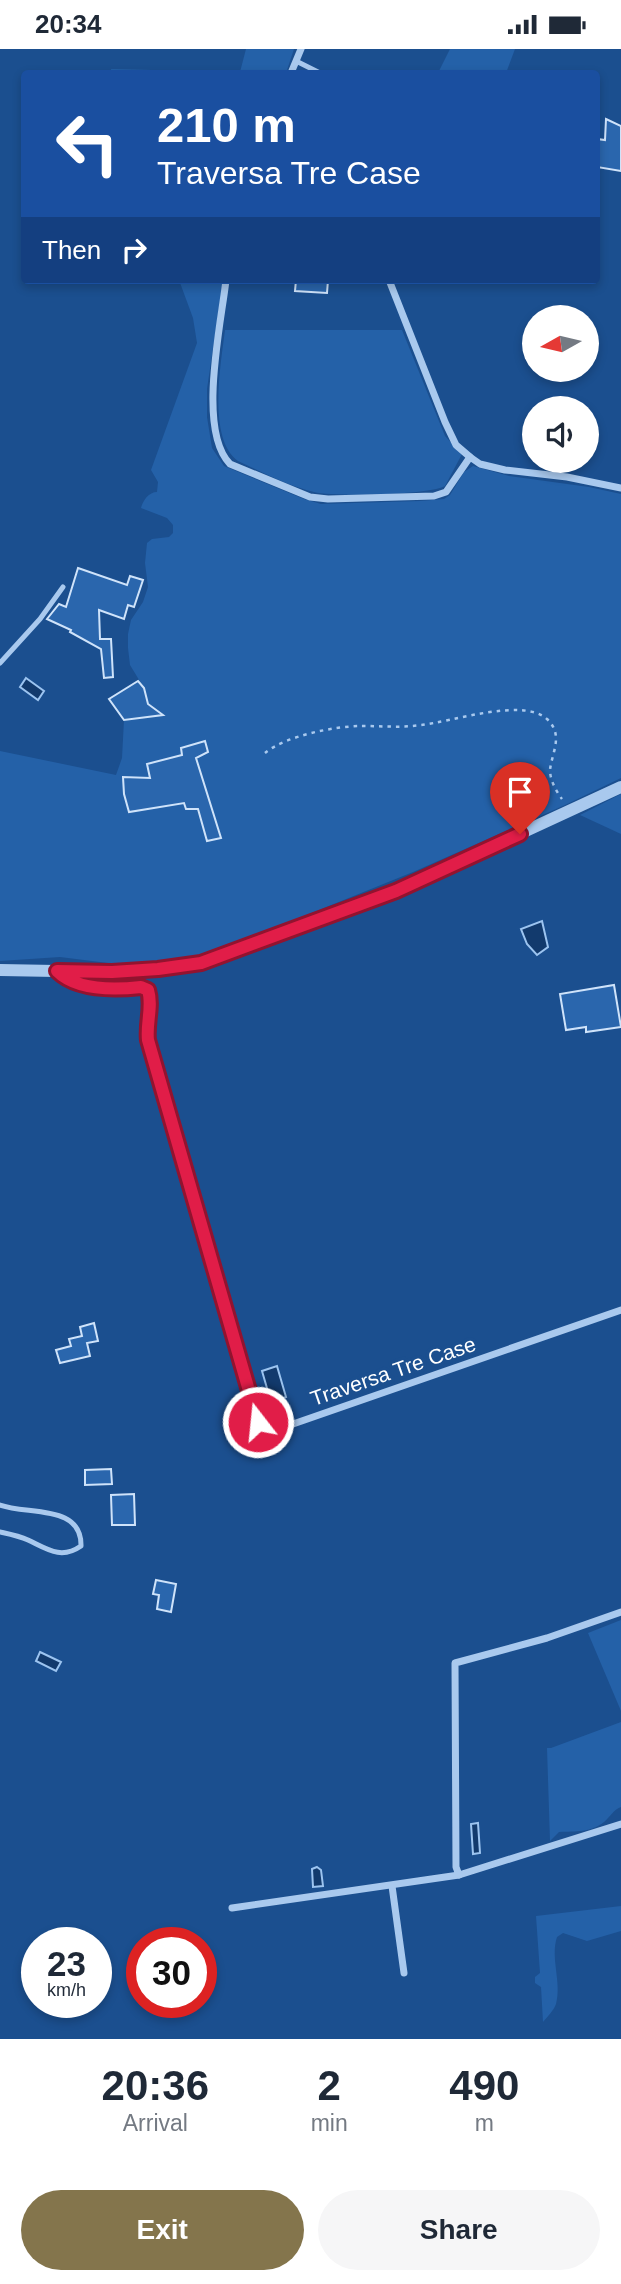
<!DOCTYPE html>
<html lang="en">
<head>
<meta charset="utf-8">
<style>
  body { margin:0; font-family:Helvetica,sans-serif; background:#f6f6f7; color:#1f2937; height:100vh; display:flex; flex-direction:column; font-size:26px; white-space:nowrap }
  * { box-sizing:border-box; margin:0 }
  p { font-size:23px; color:#747a83 }
  .icon { flex:none; width:38px; height:38px; fill:none; stroke:currentColor; stroke-width:2; stroke-linecap:round; stroke-linejoin:round }
  .map { position:relative; height:1990px; overflow:hidden }
  .drawer { display:flex; flex-direction:column; background:#fff; flex:1 }
  .drawer>* { flex:none }
  .banner { position:absolute; left:21px; top:21px; width:579px; height:214px; border-radius:7px; box-shadow:0 4px 10px #0003; background:#1a4fa0; color:#fff; overflow:hidden }
  .needle { width:46px; rotate:262deg }
  .controls { position:absolute; left:522px; top:256px; display:grid; gap:14px }
  .controls a { display:grid; place-items:center; width:77px; height:77px; border-radius:50%; background:#fff; box-shadow:0 4px 10px #0003; font-size:35px }
  .speed { position:absolute; left:21px; top:1878px; display:flex; gap:14px; font-size:35px; font-weight:700; text-align:center }
  .speed>* { display:grid; place-content:center; width:91px; height:91px; border-radius:50%; background:#fff; box-shadow:0 4px 10px #0003; line-height:1 }
  .speed small { font-size:18px; font-weight:400 }
  .speed .limit { border:10px solid #d22; background:#fff; color:#111 }
  .pin { position:absolute; display:grid; place-items:center; width:60px; height:60px; color:#fff; margin:-72px -30px; border-radius:50% 50% 50% 0; rotate:-45deg; box-shadow:0 0 7px #0007 }
  .pin .icon { rotate:45deg }
  .me { position:absolute; width:77px; margin:-38px; rotate:344deg; stroke-linejoin:round; filter:drop-shadow(0 0 5px #0008) }
  .turn { display:flex; align-items:center; gap:24px; height:147px; padding:0 21px; font-size:32px }
  .turn .icon { width:91px; height:91px; stroke-width:2.5 }
  .turn b { display:block; font-size:49px; line-height:60px }
  .then { display:flex; align-items:center; height:66px; padding:0 21px; background:#0003; gap:14px; font-size:26px }
  .eta { display:flex; justify-content:space-evenly; align-items:center; height:119px; text-align:center }
  .eta b { font-size:42px; font-weight:700; line-height:49px }
  .primary-button { display:flex; gap:14px; margin-top:auto; padding:14px 21px }
  .primary-button a { flex:1; height:80px; border-radius:42px; background:#84754c; color:#fff; font-size:28px; font-weight:700; line-height:80px; text-align:center }
  .primary-button a+a { background:#f6f6f7; color:#1f2937 }
  .status { display:flex; justify-content:space-between; align-items:center; height:49px; padding:0 35px; background:#fff; direction:ltr }
  .status svg { height:19px; fill:currentColor }
  .map>svg:first-child { display:block }
</style>
</head>
<body>
<div class="status"><b>20:34</b><svg viewBox="0 0 49 12"><path d="M0 12V9h3v3zM5 12V6h3v6zM10 12V3h3v9zM15 12V0h3v12zM26 1h20v11H26zM47 4h2v5h-2z"/></svg></div>
<div class="map">
<svg width="621" height="1990" viewBox="0 0 621 1990">
  <rect width="100%" height="100%" fill="#1b4f8f"/>
  <g fill="#2461a8">
    <path d="M246,0h48l-8,24h-174l-1,-4 129,3z"/>
    <path d="M450,0h65l-9,24h-68z"/>
    <path d="M179,231h44l-16,109v28l5,31 12,18 80,33 17,5 99,-3 24,-2 6,-4 14,-23 9,-6 36,10 80,11 32,7v284l-56,27 -152,67 -213,86 -84,6 -56,-7 -60,4v-210l116,24 6,-17 2,-38 38,-5 -14,-11 -4,-16 -14,-23 -2,-17v-14l3,-14 12,-18 5,-15 -3,-24 2,-20 5,-4 17,-2 4,-4v-8l-6,-7 -26,-10c2,-8 8,-16 16,-16l1,-10 -7,-12 46,-127 -4,-25z"/>
    <path d="M225,281h177l43,106 17,18 -17,32c-15,9 -111,11 -131,6 -26,-6 -52,-20 -76,-31 -31,-22 -17,-98 -13,-131z"/>
    <path d="M621,745v40l-41,-19z"/>
    <path d="M621,1571v91l-33,-78z"/>
    <path d="M621,1673v85c-8,3 -10,9 -17,15 -14,11 -28,9 -45,10l-9,9 -3,-93h4z"/>
    <path d="M621,1857v25l-34,10 -24,-8 -6,4c-7,21 5,45 -1,67 -2,6 -9,13 -13,18l-2,-35 -6,-4v-6l5,-4 -4,-57z"/>
  </g>
  <g fill="#123a6d" stroke="#9cc4f0" stroke-width="2">
    <path d="M26,629l18,13 -6,9 -18,-13z"/>
    <path d="M542,872l6,26 -11,8 -10,-11 -6,-15z"/>
    <path d="M277,1317l9,31 -15,5 -9,-31z"/>
    <path d="M40,1603l21,10 -5,9 -20,-10z"/>
    <path d="M478,1774l2,30 -7,1 -2,-30z"/>
    <path d="M317,1818l4,3 2,16 -10,1 -1,-18z"/>
  </g>
  <g fill="#2a66ad" stroke="#cfe3fa" stroke-width="2">
    <path d="M606,70l15,7v45l-24,-4v-28l8,1z"/>
    <path d="M296,231h32l-1,13 -32,-2z"/>
    <path d="M78,519l49,17 3,-9 13,4 -9,27 -6,-2 -4,14 -25,-9 1,29h11l2,38 -9,1 -3,-29 -31,-17 1,-2 -24,-11 12,-15 7,3z"/>
    <path d="M138,632l6,7 4,16 15,11 -39,5 -15,-21z"/>
    <path d="M205,692l3,11 -12,6 25,80 -14,3 -9,-32h-12l-2,-6 -55,9 -5,-18 -1,-17 27,1 -3,-14 35,-9 -1,-7z"/>
    <path d="M614,936l7,42 -35,5v-5l-20,3 -6,-36z"/>
    <path d="M94,1274l4,18 -11,2 3,13 -30,7 -4,-13 15,-4 -2,-7 13,-3 -2,-9z"/>
    <path d="M111,1420l1,15 -27,1v-15z"/>
    <path d="M134,1445l1,31h-23l-1,-30z"/>
    <path d="M156,1531l20,4 -5,28 -14,-3 2,-14 -6,-1z"/>
  </g>
  <g fill="none" stroke-linecap="round" stroke-linejoin="round">
    <path stroke="#a9c9ee" stroke-width="2.5" stroke-dasharray="3.5 5" stroke-linecap="butt" d="M265,704c20,-17 70,-27 97,-27 20,0 39,2 59,-1 30,-3 102,-28 126,-6 17,16 5,33 3,51 0,10 6,21 12,29"/>
    <g stroke="#a9c9ee" stroke-width="5">
      <path d="M296,12l24,12"/>
      <path d="M0,614l40,-44 23,-32"/>
      <path d="M0,1456c28,10 82,-1 81,41 -20,14 -34,3 -53,-6 -9,-4 -19,-6 -28,-8"/>
    </g>
    <g stroke="#a9c9ee" stroke-width="7">
      <path d="M291,24l10,-24"/>
      <path d="M226,231c-5,45 -29,150 4,184l80,33 18,2 106,-3 12,-4 24,-35"/>
      <path d="M389,231l56,142 11,23 14,12 10,7 25,6 62,7 54,11"/>
      <path d="M58,922c19,20 57,19 83,16l7,3c5,16 -2,33 0,50l110,382 5,7 7,3 351,-122"/>
      <path d="M621,1563l-74,26 -92,25 1,204 3,8 162,-51"/>
      <path d="M392,1837l12,87"/>
      <path d="M232,1859l227,-33"/>
    </g>
    <path stroke="#a9c9ee" stroke-width="12" d="M0,921l112,2 46,-3 43,-6 195,-72 225,-104"/>
  </g>
  <g fill="none" stroke-linecap="round" stroke-linejoin="round">
    <g stroke="#92132f" stroke-width="18">
      <path id="route" d="M258,1373l-110,-382c-2,-17 5,-34 0,-50l-7,-3c-27,3 -64,4 -84,-16l55,1 46,-3 43,-6 195,-72 124,-57"/>
    </g>
    <use href="#route" stroke="#e11d48" stroke-width="12"/>
  </g>
  <g text-anchor="middle" dominant-baseline="central" stroke-width="7" stroke-linejoin="round" paint-order="stroke">
    <g font-size="21" fill="#fff" stroke="#1b4f8f">
      <text transform="translate(393 1322) rotate(-19)">Traversa Tre Case</text>
    </g>
  </g>
</svg>
<div class="controls">
<a><svg class="needle" viewBox="-14 -14 28 28"><path d="M0-13l5 13h-10z" fill="#e53935"/><path d="M0 13l5-13h-10z" fill="#747a83"/></svg></a>
<a><svg class="icon" aria-label="sound" viewBox="0 0 24 24"><path d="M4 9h4l5-4v14l-5-4H4zM17 9q2 3 0 6"/></svg></a>
</div>
<div class="speed"><div>23<small>km/h</small></div><div class="limit">30</div></div>
<div class="pin" style="left:520px;top:785px;background:#d93025"><svg class="icon" aria-label="arrive" viewBox="0 0 24 24"><path d="M6 21V4h12l-3 4 3 4H6"/></svg></div>
<svg class="me" style="left:258px;top:1373px" viewBox="-20 -20 40 40"><circle r="17" fill="#e11d48" stroke="#fff" stroke-width="3"/><path d="M0-11L8 9 0 5-8 9z" fill="#fff"/></svg>
<div class="banner">
<div class="turn"><svg class="icon" aria-label="left" viewBox="0 0 24 24"><path d="M17 20v-9H6M10 6l-5 5 5 5"/></svg><div><b>210 m</b>Traversa Tre Case</div></div>
<div class="then">Then<svg class="icon" aria-label="right" viewBox="0 0 24 24"><path d="M7 20v-9h11M14 6l5 5-5 5"/></svg></div>
</div>
</div>
<section class="drawer">
<div class="eta">
<div><b>20:36</b><p>Arrival</p></div>
<div><b>2</b><p>min</p></div>
<div><b>490</b><p>m</p></div>
</div>
<div class="primary-button"><a>Exit</a><a>Share</a></div>
</section>
</body>
</html>
